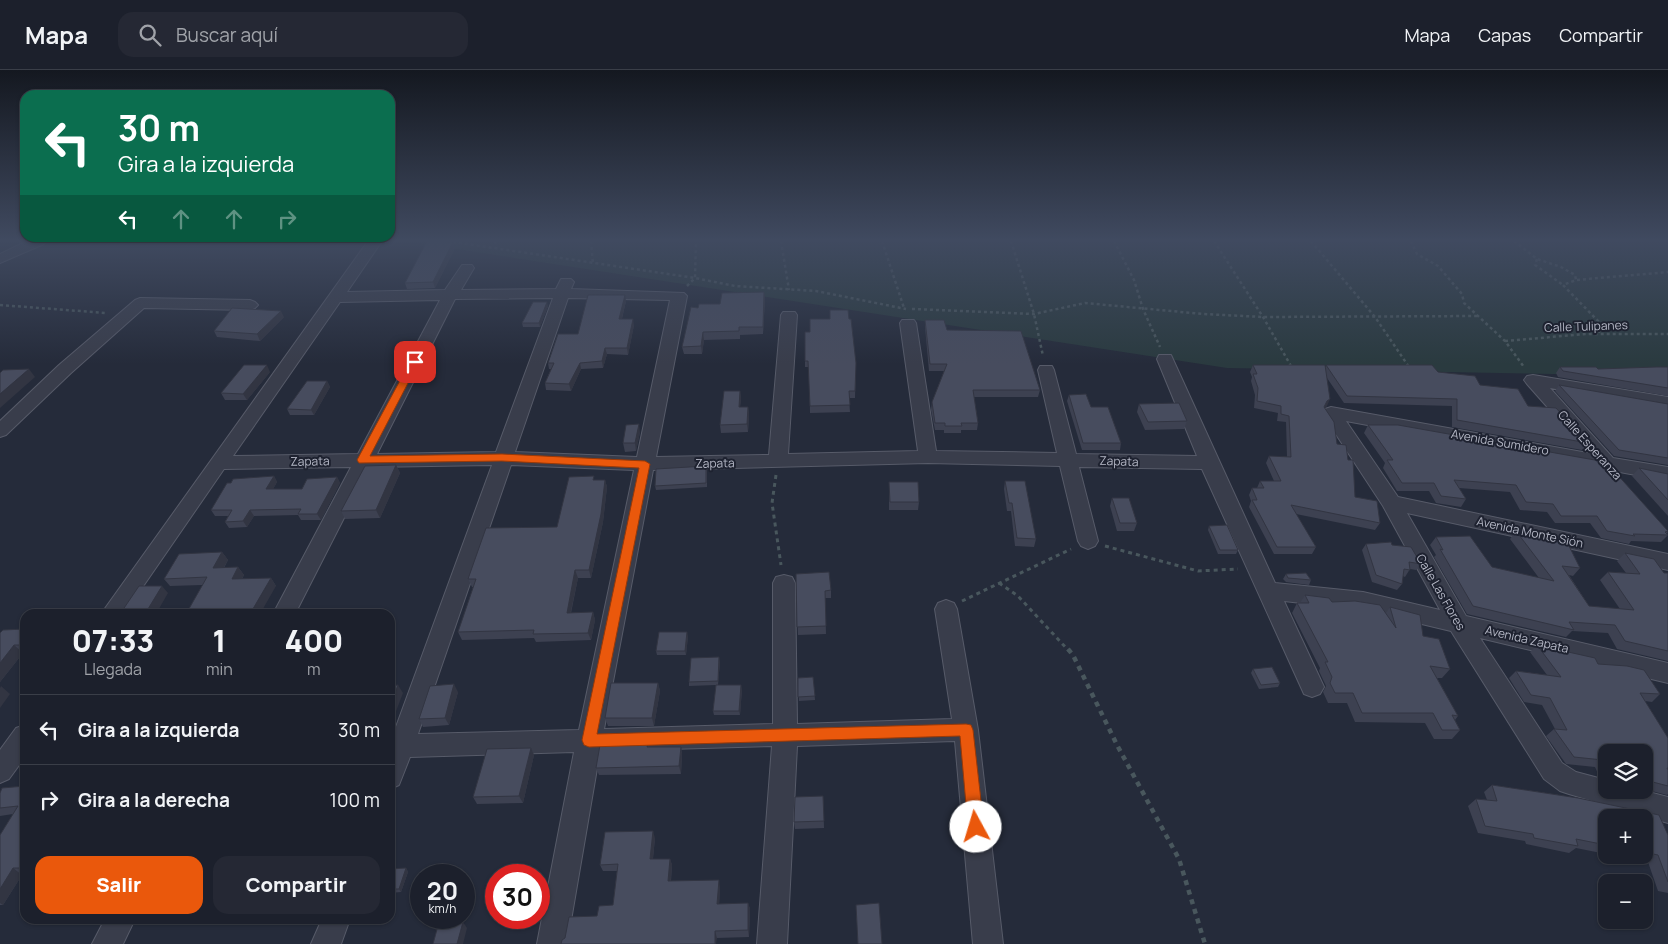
<!DOCTYPE html>
<html lang="es">
<head>
<meta charset="utf-8">
<style>
  body { margin:0; font-family:Manrope,sans-serif; background:#252834; color:#f1f3f6; height:100vh; display:flex; flex-direction:column; font-size:19px; white-space:nowrap }
  * { box-sizing:border-box; margin:0 }
  p { font-size:16px; color:#a0a3a9 }
  .icon { flex:none; width:28px; height:28px; fill:none; stroke:currentColor; stroke-width:2; stroke-linecap:round; stroke-linejoin:round }
  .map { position:relative; flex:1; overflow:hidden }
  .details { position:absolute; left:20px; top:539px; width:375px; height:315px; display:flex; flex-direction:column; background:#1c202c; border-radius:15px; box-shadow:0 1px 4px #0004,0 0 0 1px #3a3e48 }
  .details>* { flex:none }
  .banner { position:absolute; left:20px; top:20px; width:375px; height:152px; border-radius:15px; box-shadow:0 1px 4px #0004,0 0 0 1px #3a3e48; background:#0b6e4f; color:#fff; overflow:hidden }
  .fabs { position:absolute; left:1598px; top:674px; display:grid; gap:10px }
  .fabs a { display:grid; place-items:center; width:55px; height:55px; border-radius:10px; background:#1c202c; box-shadow:0 1px 4px #0004,0 0 0 1px #3a3e48; font-size:25px }
  .speed { position:absolute; left:410px; top:794px; display:flex; gap:10px; font-size:25px; font-weight:700; text-align:center }
  .speed>* { display:grid; place-content:center; width:65px; height:65px; border-radius:50%; background:#1c202c; box-shadow:0 1px 4px #0004,0 0 0 1px #3a3e48; line-height:1 }
  .speed small { font-size:12px; font-weight:400 }
  .speed .limit { border:8px solid #d22; background:#fff; color:#111 }
  .pin { position:absolute; display:grid; place-items:center; width:42px; height:42px; color:#fff; margin:-21px; border-radius:10px; box-shadow:0 2px 8px #0006 }
  .me { position:absolute; width:55px; margin:-28px; rotate:354deg; stroke-linejoin:round; filter:drop-shadow(0 0 4px #0008) }
  .turn { display:flex; align-items:center; gap:18px; height:105px; padding:0 15px; font-size:22px }
  .turn .icon { width:65px; height:65px; stroke-width:2.5 }
  .turn b { display:block; font-size:35px; line-height:42px }
  .lanes { display:flex; align-items:center; height:48px; padding:0 15px; background:#0003; justify-content:center; gap:25px; direction:ltr }
  .lanes .off { opacity:.35 }
  .eta { display:flex; justify-content:space-evenly; align-items:center; height:85px; text-align:center }
  .eta b { font-size:30px; font-weight:800; line-height:35px }
  .action { display:flex; gap:10px; margin-top:auto; padding:10px 15px }
  .action a { flex:1; height:58px; border-radius:15px; background:#ea580c; color:#fff; font-size:20px; font-weight:800; line-height:58px; text-align:center }
  .action a+a { background:#252834; color:#f1f3f6 }
  ul { padding:0; list-style:none }
  li { display:flex; align-items:center; gap:15px; height:70px; padding:0 15px; border-top:1px solid #3a3e48 }
  li div { flex:1 }
  li b { display:block; font-size:19px }
  li em { font-style:normal }
  header { display:flex; align-items:center; gap:30px; box-sizing:border-box; height:70px; padding:0 25px; background:#1c202c; border-bottom:1px solid #3a3e48 }
  header strong { font-size:24px }
  nav { display:flex; gap:28px; margin-inline-start:auto; font-size:18px }
  .search { width:350px; height:45px; background:#252834; display:flex; align-items:center; gap:12px; box-sizing:border-box; padding:0 18px; border-radius:15px; color:#a0a3a9; font-size:19px }
  .map>svg:first-child { display:block }
</style>
</head>
<body>
<header>
<strong>Mapa</strong>
<div class="search"><svg class="icon" aria-label="search" viewBox="0 0 24 24"><circle cx="10" cy="10" r="6"/><path d="M15 15l6 6"/></svg>Buscar aquí</div>
<nav><a>Mapa</a><a>Capas</a><a>Compartir</a></nav>
</header>
<div class="map">
<svg width="1668" height="874" viewBox="0 0 1668 874">
  <rect width="100%" height="100%" fill="#252b3a"/>
  <path fill="#2a3a3f" d="M405,171h1263v135l-441,-8z"/>
  <g fill="none" stroke-linecap="round" stroke-linejoin="round">
    <g stroke="#575b69" stroke-width="2">
      <g id="street">
        <path d="M27,171h19l-2,3 -44,19v-9z"/>
        <path d="M368,171h14l-35,51 98,-2 17,-25h10l2,3 -13,22 95,-1 5,-10h10l3,3 -3,7 113,4 3,3 -31,161 113,-2 12,-140 2,-3h12l2,3 -9,139 130,-3 -18,-128 2,-3h12l2,3 20,128 121,2 -19,-83 2,-4h12l2,4 22,84 121,2 -40,-97 2,-4h12l104,228 88,9 77,18 -57,-104 -61,-93 3,-4 6,-2 257,46 -61,-69 -3,-4 3,-4 6,-1 135,22v12l-118,-21 63,70 55,9v14l-322,-60 52,76 270,57v16l-261,-57 59,103 202,47v20l-188,-45 82,125 14,9 30,8v10h35l27,7v26l-99,-29 -9,-3 -16,-12 -93,-148 -88,-21 -79,-9 40,86 -4,7 -8,3 -8,-3 -102,-225 -123,-2 19,74 -3,5 -7,3 -7,-3 -3,-5 -18,-75 -132,-3 -275,7 -49,259 169,-5v-141l3,-6 8,-2 8,2 3,6 2,141 155,-5 -17,-110 3,-6 8,-3 8,3 3,6 21,121 25,214h-30l-18,-203 -158,5 -10,198h-30l15,-198 -172,5 -33,193h-30l37,-192 -164,5 -11,28 -9,4v-54h3l99,-270 -122,2 -75,147h-22l78,-147 -127,2 -100,145h-23zM553,228l-57,154 -119,2 78,-155zM568,228l102,2 -33,157 -122,-5zM440,230l-82,154 -125,2 107,-154zM511,395l123,5 -55,260 -161,4z"/>
        <path d="M140,228l110,2 5,2 3,3 -3,3 -5,2 -106,-2 -73,65 -65,62 -6,2v-16l59,-56 76,-65z"/>
        <path d="M25,655v32l-16,22 -9,4v-33l16,-22z"/>
        <path d="M105,849h30l-12,25h-31z"/>
        <path d="M322,849h28l-9,25h-30z"/>
      </g>
    </g>
    <g stroke="#49575d" stroke-width="2.5" stroke-dasharray="3 3" stroke-linecap="butt">
      <path d="M447,171l248,37 40,8 81,5 90,18"/>
      <path d="M495,171l1,8"/>
      <path d="M591,171l2,23"/>
      <path d="M781,171l8,49"/>
      <path d="M882,171l22,67"/>
      <path d="M1011,171l23,73 9,42"/>
      <path d="M1114,171l20,39 9,29 17,38"/>
      <path d="M1214,171l49,76 28,49"/>
      <path d="M1311,171l64,76 34,50"/>
      <path d="M1411,171l6,13 21,12 24,28 2,9 41,38 19,26"/>
      <path d="M1514,171l23,18 24,8 14,8 1,5"/>
      <path d="M1537,189l-2,6 28,20"/>
      <path d="M687,216l8,-8 1,-37"/>
      <path d="M0,235l106,8"/>
      <path d="M912,239l122,5 51,-11 118,11 60,3 215,-1"/>
      <path d="M1599,263l1,-10 -37,-38 13,-5 92,-8"/>
      <path d="M1505,271l81,-7h82"/>
    </g>
    <g stroke="#49575d" stroke-width="3" stroke-dasharray="4 4" stroke-linecap="butt">
      <path d="M776,405l-4,28 9,62"/>
      <path d="M1105,476l93,25 40,-2"/>
      <path d="M999,513l19,13 51,55"/>
      <path d="M962,531l109,-52"/>
    </g>
    <path stroke="#49575d" stroke-width="4.5" stroke-dasharray="5 5" stroke-linecap="butt" d="M1068,579l5,6 44,90 62,114 26,85"/>
    <use href="#street" fill="#393d4b" fill-rule="evenodd"/>
  </g>
  <g fill="#3d4151">
    <path d="M453,172l2,6 -20,40 -28,1 -2,-6z"/>
    <path d="M764,222l1,7 -2,35 -23,1v4l-36,1 -2,14h-18l-2,-7 16,-39 22,-4z"/>
    <path d="M626,231l-4,18 12,6 -6,30 -21,-1 -4,14 -22,1 -10,22 -25,-1 -1,-7 6,-14h-2l-1,-6 30,-29z"/>
    <path d="M548,236l-8,21h-17l-1,-4z"/>
    <path d="M284,247l-24,24 -43,-4 -3,-6z"/>
    <path d="M849,249l7,44 -1,35h-6l1,14 -40,1 -1,-46h-4v-35h5z"/>
    <path d="M925,250l22,10 93,60 -2,7h-64l4,26 -1,7h-16v3h-17v-3h-9l-4,-20 1,-8 12,-31h-15l-4,-44z"/>
    <path d="M1253,295l73,2v-2l112,7 42,13 48,21 60,37 -6,7 -130,-23v-21l-108,-3 -17,-25v28l-3,2 13,36 11,16 7,37 25,26 -5,7 -79,-16 20,33 -4,7h-38l-25,-47 2,-6 -2,-6 3,-7h5l3,-7h14l-8,-18 3,-7 18,1 -1,-35 -9,-1 1,-8 -24,-5 1,-13 -4,-14 1,-4 -2,-5z"/>
    <path d="M1560,297l38,2 70,-2v29l-110,-19 -2,-4z"/>
    <path d="M270,302l-23,28h-22l-4,-7z"/>
    <path d="M327,311l3,6 -16,28h-24l-3,-6z"/>
    <path d="M1559,315l109,19v61l-54,-9 -59,-65z"/>
    <path d="M740,321l1,8 -1,8h8l1,8 -1,17 -27,1 -1,-8z"/>
    <path d="M1069,325l22,12 30,36 -1,7h-38l-15,-49z"/>
    <path d="M1139,334l48,17 -3,8 -39,1 -8,-18z"/>
    <path d="M1368,355l300,107 -1,1 1,2 -7,7 -30,-1 -2,3 -28,-6 -11,-15h-35l-8,-11 -27,-2 -10,-18 -51,-4 7,11 -5,8 -25,-4 -7,-12h-32l-14,-23 2,-5 -21,-30z"/>
    <path d="M640,362l-4,19 -11,1 -2,-9z"/>
    <path d="M396,395l4,8 -20,45 -35,1 -4,-8z"/>
    <path d="M1639,398l29,6v42l-36,-40z"/>
    <path d="M707,400v17l-51,3 -1,-4z"/>
    <path d="M274,406l3,6 -4,7h29l35,-12 3,6 -19,37h-20l-3,-5 -44,1 -7,11 -18,1 -4,-6 3,-6h-13l-4,-6z"/>
    <path d="M595,410h10l2,7 -4,35 -12,56h-13l-7,35 22,-1 2,8 -4,20 -55,2 -2,-4 -72,2 -4,-8 16,-45h-2l-4,-8 89,-52z"/>
    <path d="M1005,411l31,58 -2,8 -19,-1 -4,-35h-4l-3,-22z"/>
    <path d="M889,412l30,20 -1,8h-29z"/>
    <path d="M1112,428l25,25 -3,8h-17l-7,-25z"/>
    <path d="M1209,456l29,24 -2,4h-18l-10,-24z"/>
    <path d="M1516,461l64,37 -7,8 -4,-1 20,31 31,3 -20,-29 8,-8 18,1 -9,-12 8,-8 39,20h4v88l-51,-12 -9,-16 -36,-2 -6,6 -99,-23 -33,-57 2,-2 -6,-10 6,-8 56,30 47,11 -29,-39z"/>
    <path d="M1366,474l26,1 29,19 -5,6 -6,-1 -5,8 -2,-1 -1,8 -5,6 -25,-8 -10,-32z"/>
    <path d="M222,482l6,8 -4,8 14,-1 6,8 -2,4 29,-1 5,8 -74,-1 -32,1 -6,-7z"/>
    <path d="M796,504l35,16v8h-6l1,36 -28,1z"/>
    <path d="M1286,504l25,6 -2,5 -23,-3 -3,-3z"/>
    <path d="M1305,525l27,7 54,11 4,-6 33,29 27,33 -8,9h-5l21,38 -3,4 5,10 -8,9h-18l-9,-16 -70,-1 -8,-19h-19l-5,-11 3,-6 -7,-15 1,-3 -28,-55 5,-10h3z"/>
    <path d="M25,559v24h-2l-23,29v-49z"/>
    <path d="M688,566l-2,19h-29l-1,-4z"/>
    <path d="M1537,575l61,19 62,30 -8,8 -7,-1 23,37v56l-1,1 -23,-6v-37h-38v28l-7,-4 -4,-9 -29,-3 -20,-28 8,-7h1l-13,-24 -18,-3 -15,-24 7,-7 31,4 -17,-23z"/>
    <path d="M720,591l-2,24 24,4 -2,26h-26l-1,-4 3,-26 -27,1v-4z"/>
    <path d="M1253,599l27,14 -2,4 -19,2 -8,-16z"/>
    <path d="M813,607l2,23 -16,1 -1,-23z"/>
    <path d="M658,613l2,8 -6,35h-46l-3,-8z"/>
    <path d="M458,622l-9,33 -26,2 -4,-8z"/>
    <path d="M648,674l1,3h32l1,7 -1,20 -82,1 -3,-7z"/>
    <path d="M531,678l3,7 -11,48 -46,1 -4,-7z"/>
    <path d="M1492,715l86,13 81,17 9,20v58l-10,-2 -10,-29 -35,-7h31v-37h-38v36l-30,-6 -7,5 -43,-9 -1,-3 -47,-8 -10,-27 8,-7 11,1 -3,-8z"/>
    <path d="M25,716v88l-3,1 -19,30h-3v-70l13,-21 -13,2v-23z"/>
    <path d="M823,726l1,32 -29,1 -1,-7z"/>
    <path d="M655,768l-2,21h17l2,6 -1,16 49,6 -1,17 29,-1 2,6 -1,28 -32,1h-152l48,-33 4,-34h-14l-3,-6z"/>
    <path d="M406,798l2,4 -7,20 -11,1v-24z"/>
    <path d="M856,835l26,39h-24z"/>
    <path d="M186,849h24l-1,1 -19,2z"/>
  </g>
  <g fill="#323542">
    <path d="M453,172l2,6 -20,40 -2,-6z"/>
    <path d="M764,222l1,7 -2,35v-7z"/>
    <path d="M625,225l1,6 -6,25 -1,-7z"/>
    <path d="M547,232l1,4 -8,21 -1,-4z"/>
    <path d="M281,241l3,6 -24,24 -3,-7z"/>
    <path d="M633,249l1,6 -6,30 -1,-7z"/>
    <path d="M703,262l1,8 -2,14 -1,-8z"/>
    <path d="M605,278l2,6 -4,14 -1,-7z"/>
    <path d="M580,293l1,6 -10,22 -2,-7z"/>
    <path d="M267,295l3,7 -23,28 -4,-6z"/>
    <path d="M29,299l6,8 -35,31v-14z"/>
    <path d="M327,311l3,6 -16,28 -3,-5z"/>
    <path d="M740,321l1,8 -2,16v-8z"/>
    <path d="M1330,329l-3,7 -3,2 3,-7z"/>
    <path d="M748,337l1,8 -1,17 -1,-8z"/>
    <path d="M639,354l1,8 -4,19 -1,-8z"/>
    <path d="M396,395l4,8 -20,45 -4,-8z"/>
    <path d="M274,406l3,6 -7,13 -4,-6z"/>
    <path d="M337,407l3,6 -19,37 -4,-6z"/>
    <path d="M605,410l2,7 -4,35 -12,56 -2,-8z"/>
    <path d="M250,440l4,6 -7,11 -4,-6z"/>
    <path d="M222,482l6,8 -9,16 -6,-8z"/>
    <path d="M238,497l6,8 -7,12 -5,-8z"/>
    <path d="M575,500l3,8 -9,42 -2,-7z"/>
    <path d="M271,508l5,8 -16,28h-10z"/>
    <path d="M162,516l6,7 -12,21h-11z"/>
    <path d="M593,542l2,8 -4,20 -3,-7z"/>
    <path d="M687,562l1,4 -2,19 -1,-4z"/>
    <path d="M14,575l9,8 -23,29v-19z"/>
    <path d="M719,587l1,4 -2,24v-4z"/>
    <path d="M658,613l2,8 -6,35 -2,-8z"/>
    <path d="M454,614l4,8 -9,33 -4,-7z"/>
    <path d="M398,615l5,8 -13,34v-20z"/>
    <path d="M741,615l1,4 -2,26 -1,-4z"/>
    <path d="M1,616l9,8 -10,14v-20z"/>
    <path d="M681,677l1,7 -1,20 -2,-8z"/>
    <path d="M531,678l3,7 -11,48 -4,-7z"/>
    <path d="M653,761l2,7 -3,28 -2,-7z"/>
    <path d="M670,789l2,6 -2,23 -2,-7z"/>
    <path d="M13,798l9,7 -19,30 -3,-2v-14z"/>
    <path d="M406,798l2,4 -7,20 -2,-3z"/>
    <path d="M719,810l1,7 -1,23 -2,-6z"/>
    <path d="M748,833l2,6 -1,28 -1,-7z"/>
    <path d="M463,852l4,6 -4,16h-6z"/>
    <path d="M715,861l2,7 -1,6h-1z"/>
  </g>
  <g fill="#474c5e" stroke="#323542">
    <path d="M427,171l26,1 -20,40 -28,1z"/>
    <path d="M764,222l-1,35h-24v4l-36,1 -2,14 -19,1 9,-40 7,1 1,-4h21l2,-11z"/>
    <path d="M588,225h37l-6,24h14l-6,29h-22l-3,13 -22,2 -11,21 -24,-1 9,-20h-6l10,-29h20z"/>
    <path d="M533,232h14l-8,21h-17z"/>
    <path d="M232,238l49,3 -24,23 -43,-3z"/>
    <path d="M830,240h18l1,9h2l5,44 -1,28h-6l1,14 -40,1 -2,-45h-3v-29h5v-13h20z"/>
    <path d="M925,250h19l3,10 74,1 19,59h-67l5,33h-17l1,3h-17v-3h-10l-3,-21 15,-38h-17z"/>
    <path d="M244,295h23l-24,29 -22,-1z"/>
    <path d="M1253,295h72l5,34 -3,2 -3,6 10,15 3,22 9,1 2,15h5l2,37 22,4 3,22 -89,-18 25,42h-39l-25,-47h5l-5,-12h12l-4,-7h21l-12,-25 22,1 -2,-41 -8,-2v-8l-24,-5 1,-13 -5,-14h4z"/>
    <path d="M1326,295h106l6,7 37,4 5,9 38,4 10,17 28,2 32,35 -131,-23v-21l-110,-3z"/>
    <path d="M1560,297h36l2,2 58,-2h12v21l-105,-17z"/>
    <path d="M29,299l-29,25v-21l3,-3z"/>
    <path d="M307,311h20l-16,29 -24,-1z"/>
    <path d="M1559,315l109,19v54l-49,-8z"/>
    <path d="M724,321h16l-1,16h9l-1,17 -27,1z"/>
    <path d="M1086,324l5,13h17l13,36h-38l-14,-48z"/>
    <path d="M1179,333l8,18 -39,1 -9,-18z"/>
    <path d="M639,354l-4,19h-12l3,-18z"/>
    <path d="M1368,355h30l208,37 62,69 -3,1 3,3 -35,-1 2,2 -28,-5 -10,-15h-36l-8,-12 -27,-2 -10,-17 -62,-5 12,19 -25,-3 -7,-13h-32l-15,-23h6z"/>
    <path d="M396,395l-20,45 -35,1 24,-45z"/>
    <path d="M706,396v17l-51,3 1,-17z"/>
    <path d="M1639,398l29,6v26z"/>
    <path d="M274,406l-8,13h36l5,-10 30,-2 -20,37h-19l3,-5 -51,1 -7,11 -18,1 7,-12h-21l16,-27h4l2,-4z"/>
    <path d="M594,406l-1,4h12l-4,34 -12,56h-14l-8,43 26,-1 -5,21 -55,1 1,-4 -76,2 18,-53h-8l18,-51 71,-1 12,-50z"/>
    <path d="M1005,411h20l11,58 -19,-1 -5,-35h-3z"/>
    <path d="M889,412h29l1,20h-29z"/>
    <path d="M1112,428h17l8,25h-17z"/>
    <path d="M1227,455l11,25h-18l-11,-24z"/>
    <path d="M1516,461l51,11 13,26 -18,-2 27,40 45,4 -26,-38 32,2 -15,-21 29,6 10,14h4v78l-43,-10 -10,-16 -46,-3 5,8 -101,-24 -33,-57 3,1 -7,-13 34,-1 22,31 62,14z"/>
    <path d="M1391,472l1,3 19,2 10,17 -12,-2 1,8 -6,-1 -2,15 -26,-9 -10,-31z"/>
    <path d="M222,482l-9,16 25,-1 -6,12 39,-1 -21,36h-64l21,-37 -43,2 15,-25z"/>
    <path d="M829,502l2,18 -6,1 1,35 -29,1 -1,-53z"/>
    <path d="M1306,503l5,7 -23,-2 -2,-4z"/>
    <path d="M139,516h23l-17,28h-25z"/>
    <path d="M1305,525l24,3 3,4 23,-1 25,4 16,23 -6,-21 30,8 3,21 16,3 11,30 -20,-3 28,50 -6,-1 8,15h-18l-9,-17h-71l-9,-20h-18l-5,-10 2,-6 -7,-15h3l-31,-59h12z"/>
    <path d="M25,559v16h-11l-14,18v-30l3,-3z"/>
    <path d="M659,562h28l-2,19h-29z"/>
    <path d="M1537,575l58,13 3,6 29,2 17,4 16,24 -20,-1 28,45v30h-1l1,2v16l-19,-5 -1,-2 -4,-1v-26h-38v15l-3,-7 -29,-3 -20,-28 13,1 -17,-32 -19,-3 -15,-24 45,6z"/>
    <path d="M719,587l-1,24 -29,1 2,-24z"/>
    <path d="M1272,597l8,16 -19,2 -8,-16z"/>
    <path d="M813,607l2,19 -17,1v-19z"/>
    <path d="M611,613h47l-6,35h-47z"/>
    <path d="M454,614l-9,34 -26,1 11,-33z"/>
    <path d="M398,615l-8,22v-21z"/>
    <path d="M716,615h25l-2,26h-26z"/>
    <path d="M648,674l-1,3h34l-2,19 -83,2 4,-23z"/>
    <path d="M531,678l-12,48 -46,1 14,-48z"/>
    <path d="M1492,715l86,13 81,17 9,20v47l-10,-27 -14,-3v-34h-38v27l-30,-6 2,7 -44,-8 -1,-4 -48,-8 -9,-27 21,2z"/>
    <path d="M25,716v82h-12l-13,21v-54l18,-29 -18,2v-15l2,-5z"/>
    <path d="M823,726l1,25 -30,1 1,-25z"/>
    <path d="M653,761l-3,28h20l-2,22 51,-1 -2,24 31,-1v27l-33,1v13h-154l1,-4 3,-2 4,-21 28,-1 2,-10 14,-1 5,-41 -18,1 5,-33z"/>
    <path d="M406,798l-7,21h-9v-20z"/>
    <path d="M879,833l3,41h-24l-2,-39z"/>
    <path d="M439,852h24l-6,22h-24z"/>
  </g>
  <linearGradient id="sky" x2="0" y2="1"><stop stop-color="#141820"/><stop offset="0.58" stop-color="#404a60"/><stop offset="1" stop-color="#404a60" stop-opacity="0"/></linearGradient>
  <rect width="1668" height="294" fill="url(#sky)"/>
  <path fill="#ea580c" stroke="#983908" d="M415,289l4,3 -49,94 132,-2 143,7 5,3 -53,270 369,-10 5,1 2,5 11,97 -3,5 -5,2 -6,-2 -2,-5 -8,-91 -371,11 -5,-2 -2,-5 57,-272 -137,-7 -143,2 -2,-3 53,-98z"/>
  <g text-anchor="middle" dominant-baseline="central" stroke-width="4" stroke-linejoin="round" paint-order="stroke">
    <g font-size="12" fill="#b5b8c6" stroke="#1e2230">
      <text transform="translate(1586 256) rotate(-2)">Calle Tulipanes</text>
      <text transform="translate(1500 372) rotate(10)">Avenida Sumidero</text>
      <text transform="translate(1590 375) rotate(48)">Calle Esperanza</text>
      <text transform="translate(310 391) rotate(-1)">Zapata</text>
      <text transform="translate(1119 391) rotate(2)">Zapata</text>
      <text transform="translate(715 393) rotate(-1)">Zapata</text>
      <text transform="translate(1530 462) rotate(12)">Avenida Monte Sión</text>
      <text transform="translate(1441 522) rotate(60)">Calle Las Flores</text>
      <text transform="translate(1527 569) rotate(13)">Avenida Zapata</text>
    </g>
  </g>
</svg>
<div class="fabs">
<a><svg class="icon" aria-label="layers" viewBox="0 0 24 24"><path d="M12 4l9 5-9 5-9-5zM3 14l9 5 9-5"/></svg></a>
<a>+</a>
<a>−</a>
</div>
<div class="speed"><div>20<small>km/h</small></div><div class="limit">30</div></div>
<div class="pin" style="left:415px;top:292px;background:#d93025"><svg class="icon" aria-label="arrive" viewBox="0 0 24 24"><path d="M6 21V4h12l-3 4 3 4H6"/></svg></div>
<svg class="me" style="left:976px;top:757px" viewBox="-20 -20 40 40"><circle r="19" fill="#fff"/><path d="M0-13L10 11 0 6-10 11z" fill="#ea580c"/></svg>
<div class="banner">
<div class="turn"><svg class="icon" aria-label="left" viewBox="0 0 24 24"><path d="M17 20v-9H6M10 6l-5 5 5 5"/></svg><div><b>30 m</b>Gira a la izquierda</div></div>
<div class="lanes"><svg class="icon" aria-label="left" viewBox="0 0 24 24"><path d="M17 20v-9H6M10 6l-5 5 5 5"/></svg><svg class="icon off" aria-label="ahead" viewBox="0 0 24 24"><path d="M12 20V5M6 11l6-6 6 6"/></svg><svg class="icon off" aria-label="ahead" viewBox="0 0 24 24"><path d="M12 20V5M6 11l6-6 6 6"/></svg><svg class="icon off" aria-label="right" viewBox="0 0 24 24"><path d="M7 20v-9h11M14 6l5 5-5 5"/></svg></div>
</div>
<section class="details">
<div class="eta">
<div><b>07:33</b><p>Llegada</p></div>
<div><b>1</b><p>min</p></div>
<div><b>400</b><p>m</p></div>
</div>
<ul>
<li><svg class="icon" aria-label="left" viewBox="0 0 24 24"><path d="M17 20v-9H6M10 6l-5 5 5 5"/></svg><div><b>Gira a la izquierda</b></div><em>30 m</em></li>
<li><svg class="icon" aria-label="right" viewBox="0 0 24 24"><path d="M7 20v-9h11M14 6l5 5-5 5"/></svg><div><b>Gira a la derecha</b></div><em>100 m</em></li>
</ul>
<div class="action"><a>Salir</a><a>Compartir</a></div>
</section>
</div>
</body>
</html>
